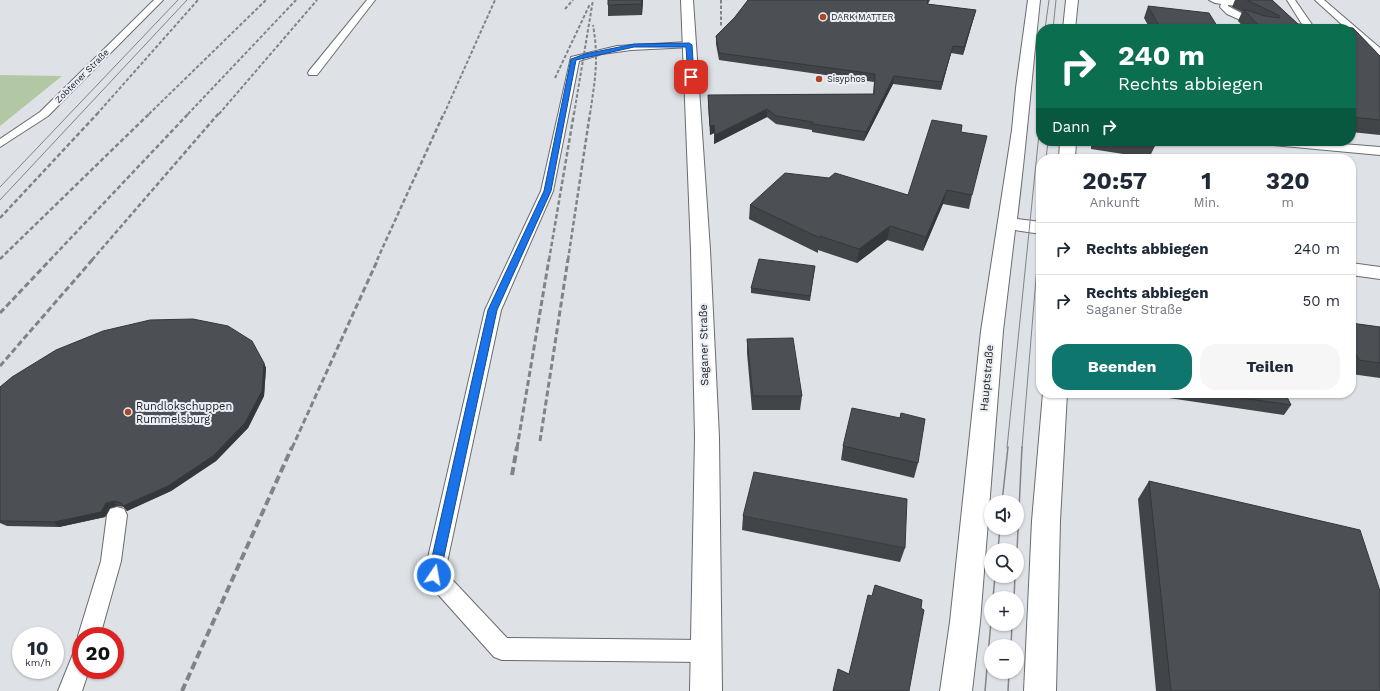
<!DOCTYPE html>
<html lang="de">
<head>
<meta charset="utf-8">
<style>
  body { margin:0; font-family:"Work Sans",sans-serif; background:#f6f6f7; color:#1f2937; height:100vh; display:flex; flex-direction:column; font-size:15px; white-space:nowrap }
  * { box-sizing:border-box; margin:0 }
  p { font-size:13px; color:#747a83 }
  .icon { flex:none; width:22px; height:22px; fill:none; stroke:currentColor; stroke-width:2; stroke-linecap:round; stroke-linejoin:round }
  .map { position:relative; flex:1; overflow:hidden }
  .drawer { position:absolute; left:1036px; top:154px; width:320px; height:244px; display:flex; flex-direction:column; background:#fff; border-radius:16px; box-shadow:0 1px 3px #0004 }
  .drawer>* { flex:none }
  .guide { position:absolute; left:1036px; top:24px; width:320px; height:122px; border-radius:16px; box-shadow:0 1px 3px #0004; background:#0b6e4f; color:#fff; overflow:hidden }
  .tools { position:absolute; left:984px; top:495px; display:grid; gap:8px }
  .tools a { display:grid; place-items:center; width:40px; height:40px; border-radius:50%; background:#fff; box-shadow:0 1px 3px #0004; font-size:20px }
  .speed { position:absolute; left:12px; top:627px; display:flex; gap:8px; font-size:20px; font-weight:700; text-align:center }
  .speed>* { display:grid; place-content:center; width:52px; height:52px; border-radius:50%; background:#fff; box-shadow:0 1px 3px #0004; line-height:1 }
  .speed small { font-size:10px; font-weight:400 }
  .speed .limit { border:6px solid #d22; background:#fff; color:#111 }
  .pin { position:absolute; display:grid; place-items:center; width:34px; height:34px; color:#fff; margin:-17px; border-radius:8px; box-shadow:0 2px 6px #0006 }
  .me { position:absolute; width:44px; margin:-22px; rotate:12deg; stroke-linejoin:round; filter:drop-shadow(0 0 3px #0008) }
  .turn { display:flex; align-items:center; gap:14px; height:84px; padding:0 16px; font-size:18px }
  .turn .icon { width:52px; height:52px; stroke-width:2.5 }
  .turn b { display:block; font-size:28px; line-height:34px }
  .then { display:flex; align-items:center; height:38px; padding:0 16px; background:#0003; gap:8px; font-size:15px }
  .eta { display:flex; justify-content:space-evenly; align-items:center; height:68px; text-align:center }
  .eta b { font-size:24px; font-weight:700; line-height:28px }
  .primary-button { display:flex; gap:8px; margin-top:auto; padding:8px 16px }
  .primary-button a { flex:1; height:46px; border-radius:16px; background:#0f766e; color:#fff; font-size:16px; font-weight:700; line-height:46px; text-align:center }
  .primary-button a+a { background:#f6f6f7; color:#1f2937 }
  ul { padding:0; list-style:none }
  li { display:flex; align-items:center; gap:12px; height:52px; padding:0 16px; border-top:1px solid #e0e1e3 }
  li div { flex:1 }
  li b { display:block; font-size:15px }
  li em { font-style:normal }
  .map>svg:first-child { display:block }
</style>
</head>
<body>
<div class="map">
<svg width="1380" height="691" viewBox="0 0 1380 691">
  <rect width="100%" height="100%" fill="#dee2e7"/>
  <path fill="#b2c7a3" d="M0,75l62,1 -62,50z"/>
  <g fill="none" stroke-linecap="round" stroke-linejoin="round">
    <g stroke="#686c70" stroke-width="2">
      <g id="lane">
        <path d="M154,0h9l-115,116 -48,31v-8l40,-27z"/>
        <path d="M367,0h8l-58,75h-8l-1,-2 1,-2z"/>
        <path d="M1222,0h6v6l36,19 -5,3 -3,-1 -29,-13 -7,-7z"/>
        <path d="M1287,0h8l20,29h-10z"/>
        <path d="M1315,0h9l56,48v8l-3,-1 -26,-22v-4h-4z"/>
        <path d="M689,42l3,1v4l-61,3 -29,4 -23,7 -26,130 -52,119 -56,262 62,66 197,2 8,3 3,8 -3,8 -8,3 -202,-2 -8,-3 -67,-75 -3,-7 61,-265 56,-119 30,-134 46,-11z"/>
        <path d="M1257,141h47l76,6v8l-117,-11z"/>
        <path d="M117,507l7,2 3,6 -6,46 -21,75h-19v7l-3,-7 23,-75 6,-46 3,-6z"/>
        <path d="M81,651v19h8l-7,21h-24l15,-37z"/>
      </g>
    </g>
    <g stroke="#686c70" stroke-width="2">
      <g id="street">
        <path d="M681,0h12l17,250 9,187 3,254h-32l5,-254 -4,-187z"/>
        <path d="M1209,0h63l-2,2 -21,6 -34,-5z"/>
        <path d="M1351,263l29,4v12l-29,-4z"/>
      </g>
    </g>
    <g stroke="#686c70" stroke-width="2">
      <g id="secondary">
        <path d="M1028,0h12c-8,73 -14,146 -23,219l24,3v12l-26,-4 -12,101 -23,291 -8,69h-32l10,-69 31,-291 31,-201 4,-42z"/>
        <path d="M1066,0h12l-3,29h-12z"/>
        <path d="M1060,141h16l-1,18h-16z"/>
        <path d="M1043,393h24l-7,128 -4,170h-32l8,-170z"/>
      </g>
    </g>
    <use href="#lane" fill="#fff" fill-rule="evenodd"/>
    <use href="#street" fill="#fff" fill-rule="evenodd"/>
    <use href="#secondary" fill="#fff" fill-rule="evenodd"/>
    <g stroke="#818487" stroke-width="1">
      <path d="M1045,29l4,-29"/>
      <path d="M1053,29l3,-29"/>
      <path d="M1046,159l2,-18"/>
      <path d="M0,187l178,-187"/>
      <path d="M0,200l187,-200"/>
      <path d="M1007,448l34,-334"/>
      <path d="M1022,448l19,-230"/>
    </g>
    <g stroke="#818487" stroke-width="1.5">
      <path d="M1002,502l6,-55"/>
      <path d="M998,550l2,-22"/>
      <path d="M1017,551l5,-104"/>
      <path d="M993,598l2,-22"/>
      <path d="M1014,598l1,-22"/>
      <path d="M1011,646l1,-22"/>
      <path d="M985,691l6,-70"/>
      <path d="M1008,691l1,-19"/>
    </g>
    <g stroke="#818487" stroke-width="2" stroke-dasharray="3.5 2" stroke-linecap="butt">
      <path d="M721,0v26"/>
      <path d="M565,9l8,-9"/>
      <path d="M555,78l35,-74"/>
      <path d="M97,114l101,-114"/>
      <path d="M149,114l117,-114"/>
      <path d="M188,114l108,-114"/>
      <path d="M219,114l98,-114"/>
      <path d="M444,114l51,-114"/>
      <path d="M574,114l19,-114"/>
      <path d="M590,114c5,-34 9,-55 3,-89"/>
    </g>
    <g stroke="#818487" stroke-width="2.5" stroke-dasharray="4.5 2.5" stroke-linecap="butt">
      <path d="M0,218l98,-105"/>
      <path d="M0,259l150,-146"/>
      <path d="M50,260l139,-147"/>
      <path d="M92,260l127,-147"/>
      <path d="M377,260l67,-147"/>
      <path d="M549,260l25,-147"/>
      <path d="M568,260l22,-147"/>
    </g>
    <g stroke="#818487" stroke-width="3" stroke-dasharray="6 3" stroke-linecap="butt">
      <path d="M0,313l51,-54"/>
      <path d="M0,366l93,-107"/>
      <path d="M540,441l28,-182"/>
      <path d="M292,448l86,-189"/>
      <path d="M517,448l32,-189"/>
    </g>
    <g stroke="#818487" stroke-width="4" stroke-dasharray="8 4" stroke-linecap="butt">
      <path d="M512,475l5,-28"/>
      <path d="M182,691l110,-244"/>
    </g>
  </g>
  <g fill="#414548">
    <path d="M643,0l-1,15 -34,1v-11z"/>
    <path d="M748,0h182l-2,4 48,6 -13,45 -12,-2 -10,37 -48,-6 -29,57 -52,-9v-2l-36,-6 -9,-7 -53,27v-11l-4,2 -2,-32v-8l165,-1 1,-12 -155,-22 -3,-16v-8l19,-19z"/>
    <path d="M1235,0h37l26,24 55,4 27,28v79l-29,-3v-103h-106l-7,-8 4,-9 -10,-5z"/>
    <path d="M1148,6l71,23h-69l-6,-11z"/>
    <path d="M961,132l11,63 -3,14 -26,-5 -20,47 -36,-11 -30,23 -39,-13v3l-69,-34 1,-14 79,-27 79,17z"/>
    <path d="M1091,141h63l1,5 -6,12 -58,-9z"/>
    <path d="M815,266l-5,35 -59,-8v-5z"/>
    <path d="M1351,323l29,4v51l-29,-4z"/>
    <path d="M747,339l55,57 -2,14h-48l-5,-57z"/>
    <path d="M264,363l2,5 -2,28 -16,32 -32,33 -45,30 -44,20 -3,-4 -7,-1 -7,2 -5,9 -46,10 -52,-1 -7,-3v-136z"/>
    <path d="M1135,393h150l6,12 -7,10z"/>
    <path d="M901,413l17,50 -4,15 -73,-18 2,-14 57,-28z"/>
    <path d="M1149,481l231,210h-224l-18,-192z"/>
    <path d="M743,516l162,32 -5,14 -158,-32z"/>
  </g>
  <g fill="#35383b">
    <path d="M642,0h1l-1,15 -1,-11z"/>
    <path d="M976,10l-2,7 -11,38 1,-8z"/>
    <path d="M953,46l-2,7 -10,37 1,-8z"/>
    <path d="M894,76l-1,8 -29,57 2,-9z"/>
    <path d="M767,109v8l-53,27 1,-9z"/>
    <path d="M714,125v8l-4,2v-9z"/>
    <path d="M947,190l-4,14 -20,47 3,-14z"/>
    <path d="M890,226l-3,14 -30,23 2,-14z"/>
    <path d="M264,363l2,5 -2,28 -16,32 -32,33 -45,30 -44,20 -4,-5z"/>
    <path d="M114,501l3,5 -7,2 -5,9 -46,10 -5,-5 52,-19z"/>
  </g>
  <g fill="#4c5054" stroke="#35383b">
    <path d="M608,0h34l-1,4 -33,1z"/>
    <path d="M748,0h180l-1,4 49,6 -12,37 -11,-1 -11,36 -48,-6 -28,56 -53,-8v-2l-37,-6 -9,-7 -52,26 -1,-10 -4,1 -2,-31 166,-1 1,-20 -156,-21 -3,-17 19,-19z"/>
    <path d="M1247,0h25l26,24 55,4 27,28v64l-29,-3v-88h-89l-19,-20 22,7 14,2 1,-2z"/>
    <path d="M1148,6l61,7 10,16h-58z"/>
    <path d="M932,120l30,5 -1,7 26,4 -15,59 -25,-5 -21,47 -36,-11 -31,23 -39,-13v2l-70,-33 35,-32 44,5 6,-5 73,22z"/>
    <path d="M1125,141h29l1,5z"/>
    <path d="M759,259l56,7 -5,30 -59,-8z"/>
    <path d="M193,319l35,7 24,15 12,22 -2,28 -17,32 -32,33 -45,30 -45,20 -2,-3 -7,-2 -8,2 -5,9 -47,10 -52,-1 -2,-1v-133l12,-10 44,-27 47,-19 47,-11z"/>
    <path d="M1351,323l29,4v36l-21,-3 -8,-15z"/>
    <path d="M793,338l9,58h-49l-6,-57z"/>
    <path d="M1207,393h78l6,12z"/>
    <path d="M852,408l48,10 1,-5 24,6 -7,44 -75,-17z"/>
    <path d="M754,472l153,27 -2,49 -162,-32z"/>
    <path d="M1149,481l211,49 20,61v100h-209z"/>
    <path d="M875,585l47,15 -1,8 3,2 -15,81h-76l5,-22 11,5 19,-79 4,1z"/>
  </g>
  <path fill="#1a73e8" stroke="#114b97" d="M689,43l3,2 2,32 -3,2 -3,-2 -2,-30h-52l-58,13 -25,131 -54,119 -57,265 -1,4 -5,1 -4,-1 -2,-4 60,-265 56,-119 27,-132 14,-5 49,-10z"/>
  <g fill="#ae4625" stroke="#ebeff5" stroke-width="1.5">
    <circle cx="823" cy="17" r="4"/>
    <circle cx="819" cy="79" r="4"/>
    <circle cx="128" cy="412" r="4"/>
  </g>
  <g text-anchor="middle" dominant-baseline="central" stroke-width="4" stroke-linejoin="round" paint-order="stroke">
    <g font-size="9" fill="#1c1e1f" stroke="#ebeff5" text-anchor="start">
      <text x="831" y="17">DARK MATTER</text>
      <text x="827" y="79">Sisyphos</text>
    </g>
    <g font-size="9" fill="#1c1e1f" stroke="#ebeff5">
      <text transform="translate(82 76) rotate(-45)">Zobtener Straße</text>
    </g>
    <g font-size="11" fill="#1c1e1f" stroke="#ebeff5">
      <text transform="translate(704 345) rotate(-91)">Saganer Straße</text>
      <text transform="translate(987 378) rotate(-85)">Hauptstraße</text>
    </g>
    <g font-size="11" fill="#1c1e1f" stroke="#ebeff5" text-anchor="start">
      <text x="136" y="406">Rundlokschuppen<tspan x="136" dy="13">Rummelsburg</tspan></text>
    </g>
  </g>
</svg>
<div class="tools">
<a><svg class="icon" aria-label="sound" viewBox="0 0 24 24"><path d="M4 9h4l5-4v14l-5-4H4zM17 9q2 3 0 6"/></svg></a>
<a><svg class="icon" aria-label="search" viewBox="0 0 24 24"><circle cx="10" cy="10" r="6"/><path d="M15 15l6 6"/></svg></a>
<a>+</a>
<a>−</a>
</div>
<div class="speed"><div>10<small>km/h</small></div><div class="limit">20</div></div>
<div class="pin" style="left:691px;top:77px;background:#d93025"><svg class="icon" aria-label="arrive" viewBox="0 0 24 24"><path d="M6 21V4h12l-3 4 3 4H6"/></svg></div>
<svg class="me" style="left:434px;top:575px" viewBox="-20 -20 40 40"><circle r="17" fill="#1a73e8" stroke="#fff" stroke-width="3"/><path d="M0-11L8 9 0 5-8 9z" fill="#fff"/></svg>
<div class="guide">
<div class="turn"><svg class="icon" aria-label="right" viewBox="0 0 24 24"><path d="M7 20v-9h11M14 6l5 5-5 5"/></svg><div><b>240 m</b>Rechts abbiegen</div></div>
<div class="then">Dann<svg class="icon" aria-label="right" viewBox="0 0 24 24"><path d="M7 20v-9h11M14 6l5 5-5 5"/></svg></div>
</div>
<section class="drawer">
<div class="eta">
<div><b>20:57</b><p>Ankunft</p></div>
<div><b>1</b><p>Min.</p></div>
<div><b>320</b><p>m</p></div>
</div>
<ul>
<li><svg class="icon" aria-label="right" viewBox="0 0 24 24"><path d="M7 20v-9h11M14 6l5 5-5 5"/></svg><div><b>Rechts abbiegen</b></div><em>240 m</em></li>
<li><svg class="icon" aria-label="right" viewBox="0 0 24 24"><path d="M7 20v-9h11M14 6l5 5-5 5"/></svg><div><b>Rechts abbiegen</b><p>Saganer Straße</p></div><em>50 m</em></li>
</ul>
<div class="primary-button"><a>Beenden</a><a>Teilen</a></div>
</section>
</div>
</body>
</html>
